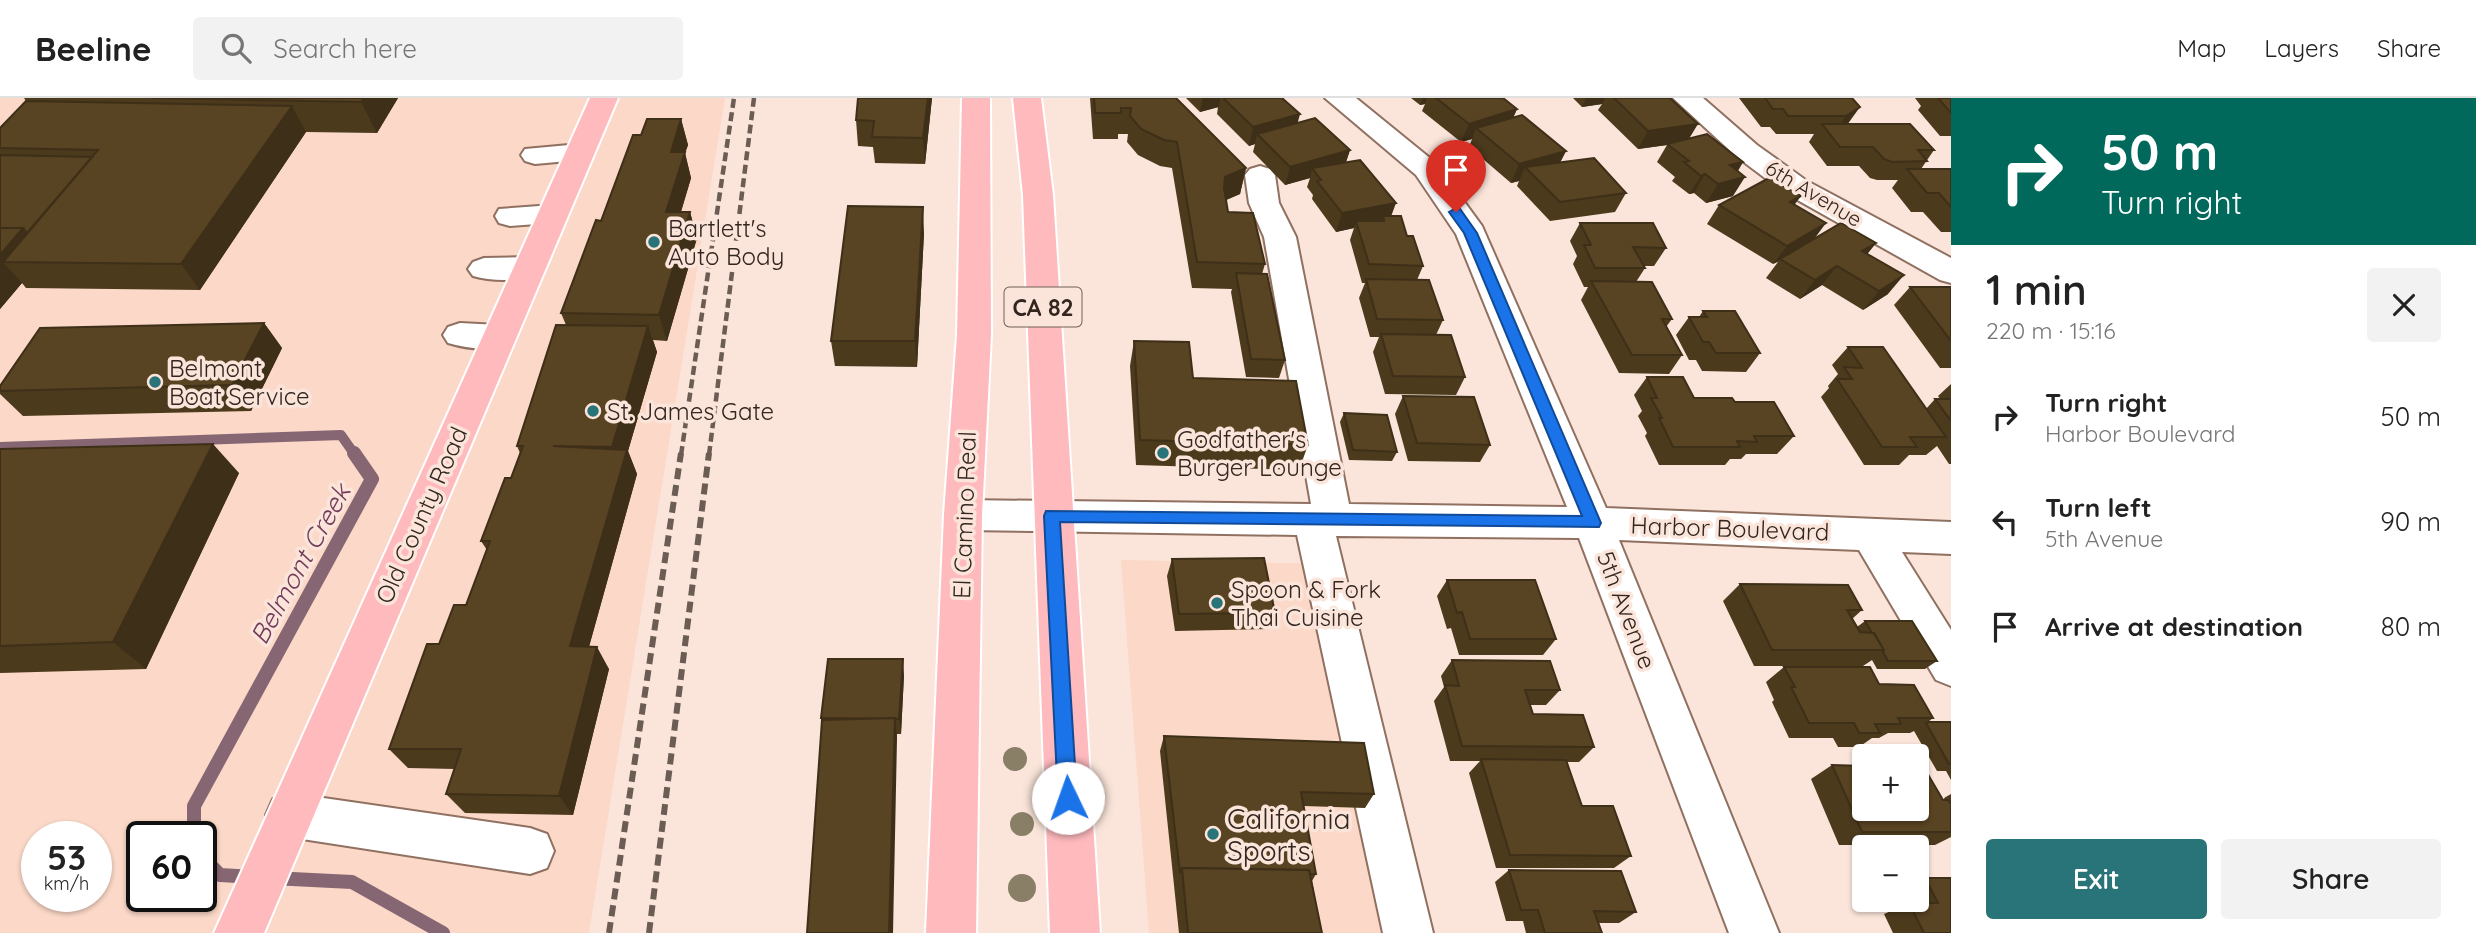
<!DOCTYPE html>
<html lang="en">
<head>
<meta charset="utf-8">
<style>
  body { margin:0; font-family:Quicksand,sans-serif; background:#f2f2f2; color:#222; height:100vh; display:flex; flex-direction:column; font-size:26px; white-space:nowrap }
  * { box-sizing:border-box; margin:0 }
  p { font-size:23px; color:#767676 }
  .icon { flex:none; width:38px; height:38px; fill:none; stroke:currentColor; stroke-width:2; stroke-linecap:round; stroke-linejoin:round }
  .map { position:relative; flex:1; overflow:hidden }
  .drawer { display:flex; flex-direction:column; background:#fff; width:525px }
  .drawer>* { flex:none }
  .hud { background:#00695c; color:#fff; overflow:hidden }
  .buttons { position:absolute; left:1852px; top:646px; display:grid; gap:14px }
  .buttons a { display:grid; place-items:center; width:77px; height:77px; border-radius:7px; background:#fff; box-shadow:0 2px 5px #0004; font-size:35px }
  .speed { position:absolute; left:21px; top:723px; display:flex; gap:14px; font-size:35px; font-weight:700; text-align:center }
  .speed>* { display:grid; place-content:center; width:91px; height:91px; border-radius:50%; background:#fff; box-shadow:0 2px 5px #0004; line-height:1 }
  .speed small { font-size:18px; font-weight:400 }
  .speed .limit { border:4px solid #111; border-radius:10px; background:#fff; color:#111 }
  .pin { position:absolute; display:grid; place-items:center; width:60px; height:60px; color:#fff; margin:-72px -30px; border-radius:50% 50% 50% 0; rotate:-45deg; box-shadow:0 0 7px #0007 }
  .pin .icon { rotate:45deg }
  .me { position:absolute; width:77px; margin:-38px; rotate:357deg; stroke-linejoin:round; filter:drop-shadow(0 0 5px #0008) }
  .turn { display:flex; align-items:center; gap:24px; height:147px; padding:0 35px; font-size:32px }
  .turn .icon { width:91px; height:91px; stroke-width:2.5 }
  .turn b { display:block; font-size:49px; line-height:60px }
  .round { display:grid; place-items:center; flex:none; width:74px; height:74px; border-radius:7px; background:#f2f2f2 }
  .summary { display:flex; align-items:center; justify-content:space-between; height:119px; padding:0 35px }
  h1 { font-size:42px; font-weight:600; line-height:52px }
  .action { display:flex; gap:14px; margin-top:auto; padding:14px 35px }
  .action a { flex:1; height:80px; border-radius:7px; background:#297478; color:#fff; font-size:28px; font-weight:600; line-height:80px; text-align:center }
  .action a+a { background:#f2f2f2; color:#222 }
  ul { padding:0; list-style:none }
  li { display:flex; align-items:center; gap:21px; height:105px; padding:0 35px }
  li div { flex:1 }
  li b { display:block; font-size:26px }
  li em { font-style:normal }
  header { display:flex; align-items:center; gap:42px; box-sizing:border-box; height:98px; padding:0 35px; background:#fff; border-bottom:2px solid #e0e0e0 }
  header strong { font-size:33px }
  nav { display:flex; gap:38px; margin-inline-start:auto; font-size:24px }
  .search { width:490px; height:63px; background:#f2f2f2; display:flex; align-items:center; gap:18px; box-sizing:border-box; padding:0 24px; border-radius:7px; color:#767676; font-size:26px }
  main { display:flex; flex:1; min-height:0 }
  .map>svg:first-child { display:block }
</style>
</head>
<body>
<header>
<strong>Beeline</strong>
<div class="search"><svg class="icon" aria-label="search" viewBox="0 0 24 24"><circle cx="10" cy="10" r="6"/><path d="M15 15l6 6"/></svg>Search here</div>
<nav><a>Map</a><a>Layers</a><a>Share</a></nav>
</header>
<main>
<div class="map">
<svg width="1951" height="835" viewBox="0 0 1951 835">
  <rect width="100%" height="100%" fill="#fbe5da"/>
  <g fill="#fbd8c7" fill-rule="evenodd">
    <path d="M0,0h725l-136,835h-589zM37,738h59v60h-59zM142,738h59v60h-59z"/>
    <path d="M1121,462l219,4 88,369h-279z"/>
  </g>
  <g fill="none" stroke-linecap="round" stroke-linejoin="round">
    <path stroke="#866672" stroke-width="10" d="M0,349l341,-12 14,20"/>
    <g stroke="#866672" stroke-width="14">
      <path d="M194,738v-30l178,-327 -18,-26"/>
      <path d="M201,758l19,19 34,2"/>
      <path d="M272,780l80,4 91,51"/>
    </g>
    <g stroke="#907060" stroke-width="4">
      <g id="minor">
        <path d="M1325,0h31l80,65 46,63 124,282 345,14v32l-49,-2 49,78v56l-15,-6 -77,-130 -240,-10 160,393h-50l-150,-395 -243,-2 97,397h-50l-86,-398 -334,-5 -14,-4 -5,-11 5,-11 14,-4 348,4 -47,-267 -15,-34 -4,-28 5,-6 10,-3 10,3 5,6 4,28 17,34 53,267 218,3 -111,-273 -40,-59z"/>
        <path d="M1673,0h30l54,47 50,36 144,77v25l-11,-3 -155,-87 -48,-36z"/>
        <path d="M580,46l10,3 4,6 -4,6 -55,5 -10,-3 -4,-6 4,-6z"/>
        <path d="M553,107l11,3 4,7 -4,7 -54,4 -11,-3 -4,-7 4,-7z"/>
        <path d="M529,159l11,4 5,7 -5,7c-20,6 -47,7 -67,1l-5,-7 5,-7 11,-4z"/>
        <path d="M460,225l39,2 12,4 5,8 -5,8c-20,6 -43,4 -63,-2l-5,-8 5,-8z"/>
        <path d="M289,695l241,35 17,6 7,17 -7,17 -17,6 -241,-37 -16,-6 -7,-16 7,-16z"/>
      </g>
    </g>
    <g stroke="#fff" stroke-width="4">
      <g id="major">
        <path d="M590,0h28l-354,835h-50z"/>
        <path d="M962,0h28l1,237 -9,180 -6,418h-50l18,-418 13,-180z"/>
        <path d="M1013,0h28l12,97 47,738h-50l-27,-738z"/>
      </g>
    </g>
    <use href="#minor" fill="#fff" fill-rule="evenodd"/>
    <use href="#major" fill="#ffbabe" fill-rule="evenodd"/>
    <g stroke="#6b5c54" stroke-width="4.5" stroke-dasharray="9 4.5" stroke-linecap="butt">
      <path d="M681,357l53,-357"/>
      <path d="M709,357l45,-357"/>
    </g>
    <g stroke="#6b5c54" stroke-width="6" stroke-dasharray="11 6" stroke-linecap="butt">
      <path d="M609,835l72,-480"/>
      <path d="M649,835l60,-480"/>
    </g>
  </g>
  <g fill="#897f67">
    <circle cx="1015" cy="661" r="12"/>
    <circle cx="1022" cy="726" r="12"/>
    <circle cx="1022" cy="790" r="14"/>
  </g>
  <g fill="#4c3a1d">
    <path d="M24,0h374l-21,35 -71,-1 -106,158 -174,-2 -4,-5 -22,26v-181l26,-27z"/>
    <path d="M932,0l-7,66 -50,-1 -2,-16 -15,-1 -2,-26z"/>
    <path d="M1090,0h86l70,70 -6,26 -14,6 2,12 37,52 -3,10 23,86 -6,18 -33,-1 -15,-85 1,-3 -40,-1 -20,-120 -12,-2 -22,-11 -11,-13 1,-8h-10v5h-25z"/>
    <path d="M1186,0h96l16,25 52,27 -4,12 61,74 16,30 -6,14 26,40 -7,15 29,42 -9,18 -71,-1 -12,-42 6,-15h-9l-11,-39 6,-15h-3l-12,-43 4,-12 -18,4 -24,-33 1,-4 -6,-8 3,-9 -25,7 -32,-33 2,-8 -6,2 -32,-32 1,-7 -18,5z"/>
    <path d="M1411,0h92l14,11 -4,9 53,33 -6,11 66,31 -11,19 -65,9 -33,-35 2,-5 -8,2 -42,-36 3,-8 -11,3 -39,-31 3,-7 -5,1z"/>
    <path d="M1573,0h97l19,41 54,23 -5,9 -5,25 -27,7 -12,-10 -5,1 -17,-13 3,-4 -18,-15 10,-17 -29,4 -40,-39 4,-6 -20,3z"/>
    <path d="M1739,0h113l-4,26 86,26 -13,19h30v63h-10l-18,-20h-12l-19,-24 6,-8h-21l-7,-2 -11,-12h-32l-18,-24 5,-8h-38l-6,-7h-9z"/>
    <path d="M1915,0h36v38h-11l-22,-26 3,-4z"/>
    <path d="M681,21l7,26 -3,8 6,25 -10,34h9l7,26 -30,103 -14,-1 4,12 -29,99 9,23 -48,173 20,22 -36,146 -108,-2 -19,-19 9,-25 -47,-1 -19,-19 50,-105 27,-39 21,-55 -6,-9 30,-63 9,-25 -3,-7 49,-121 -5,-12 80,-178z"/>
    <path d="M1719,107h75l20,34 62,4 -9,11 21,40 -25,16 -41,-25 -22,14 -34,-21 12,-16 -5,2 -66,-40z"/>
    <path d="M1580,125l86,25 -12,18h-10l1,2 -9,14 36,37 -6,8 16,28 -13,19 -50,-1 -38,-73 7,-13h-4l-11,-23 4,-8 -7,-15z"/>
    <path d="M924,135l-7,134 -82,-1 -4,-25z"/>
    <path d="M1910,189h41v81h-11l-46,-63z"/>
    <path d="M1703,213l57,42 -14,19 -44,-1 -6,-11h-7l-13,-25 13,-18h10z"/>
    <path d="M264,225l18,25 -31,63 -228,5 -23,-22v-8z"/>
    <path d="M1134,243l59,37 115,67 -9,25 -163,-5 -6,-99z"/>
    <path d="M1848,249l78,62 9,-10h5l-2,-3 13,-12v80h-2l-12,-18 -11,9h-17l-10,10h-35l-43,-68 8,-9 -1,-2 10,-12 -6,-9z"/>
    <path d="M1647,279l47,21 41,4 59,34 -17,18h-31l-5,5h-11l-5,6h-66l-14,-29 2,-3 -9,-17 4,-5 -8,-16z"/>
    <path d="M1403,298l87,49 -10,17 -72,-1 -13,-47z"/>
    <path d="M1344,315l53,39 -5,9 -43,-1 -9,-38z"/>
    <path d="M0,351l239,24 -93,196 -146,4z"/>
    <path d="M1172,461l103,54 -6,16 -94,2 -8,-55z"/>
    <path d="M1447,482l109,59 -13,16h-84l-8,-27 -4,1 -10,-33z"/>
    <path d="M1740,486l122,26 -10,9 5,8 8,-6 72,40 -12,8h-48l-5,-9 -9,6h-109l-31,-65z"/>
    <path d="M1452,562l108,30 -14,15h-16l3,9 61,33 -15,15h-12l15,44 49,50 -17,12h-118l-27,-95 11,-12h-30l-16,-60 10,-14 -3,-11z"/>
    <path d="M1784,569l95,17 54,34 -5,4h23v58l-5,-9h-9l-23,-40 -4,2h-22l-9,5h-7l-13,9h-21l-5,-9h-44l-17,-36 2,-2 -8,-18z"/>
    <path d="M904,577l-3,59h-4v5l-75,-19 -1,-2z"/>
    <path d="M1164,638l210,58 -9,14 -61,-2 12,68 -4,7 10,52h-143l-19,-182z"/>
    <path d="M1832,667l111,35h2l-1,-2 7,-4v43l-16,8h-96l-28,-66z"/>
    <path d="M1509,772l127,42 -17,11h-21l4,10h-76l-3,-12h-17l-11,-39z"/>
    <path d="M1925,780h26v55h-58l-9,-19 23,-10 -2,-4h11v-18z"/>
  </g>
  <g fill="#3e2f18">
    <path d="M364,0h34l-21,35 -16,-31z"/>
    <path d="M928,0h4l-7,66 -2,-26z"/>
    <path d="M1203,0h17l-1,9 -19,5z"/>
    <path d="M1423,0h4l-2,6 -5,1z"/>
    <path d="M1586,0h19l-3,6 -20,3z"/>
    <path d="M292,8l14,26 -106,158 -19,-26z"/>
    <path d="M1860,9l-13,18 -14,9 13,-18z"/>
    <path d="M1517,11l-8,18 -33,1 -4,11 -11,3 8,-18z"/>
    <path d="M1300,16l-5,19 -38,1 -2,10 -6,2 4,-19z"/>
    <path d="M681,21l7,26 -3,8 6,25 -18,60 -7,-26 5,-60z"/>
    <path d="M1698,26l-11,18 -20,2v1l-29,4 10,-18z"/>
    <path d="M1350,52l-6,18h-32l-2,10 -25,7 5,-18z"/>
    <path d="M1566,53l-9,18 -32,-2 -6,14 -8,2 8,-19z"/>
    <path d="M1743,64l-12,18 14,-3 -12,19 -27,7 24,-38z"/>
    <path d="M1246,70l-6,26 -21,9 6,-26z"/>
    <path d="M1705,76l-11,19 -5,1 12,-18z"/>
    <path d="M1801,98l-14,19 3,-13z"/>
    <path d="M1396,105l-7,19 -5,-1 -1,-5 -3,7 -24,-2 -2,7 -18,4 6,-19z"/>
    <path d="M923,109l1,26 -7,134 -2,-26z"/>
    <path d="M690,114l7,26 -30,103 -8,-26z"/>
    <path d="M1826,125l-14,19 -32,17 -7,5 14,-18z"/>
    <path d="M23,130l23,26 -43,8 19,21 -22,26v-54z"/>
    <path d="M1876,145l-15,19 1,-11z"/>
    <path d="M1837,168l-15,19 -22,14 15,-19z"/>
    <path d="M1904,177l-16,19 -25,16 16,-19z"/>
    <path d="M264,225l18,25 -31,63 -19,-26z"/>
    <path d="M648,228l9,26 -29,99 9,23 -54,194 -13,-22 51,-176 -9,-23z"/>
    <path d="M213,346l26,29 -93,196 -33,-27z"/>
    <path d="M597,549l12,22 -36,146 -14,-19z"/>
    <path d="M903,561l1,16 -3,59 -2,-15z"/>
    <path d="M895,620l2,21 -4,194h-4z"/>
  </g>
  <g fill="#584322" stroke="#3e2f18" stroke-width="2">
    <path d="M151,0h213l-3,4z"/>
    <path d="M858,0h70l-5,40 -51,-1 2,-16 -18,-1z"/>
    <path d="M1094,0h82l70,70 -21,9 -1,11 4,24 25,1 12,51 -68,-2 -20,-120 -13,-2 -23,-11 -11,-13 1,-8h-10v5h-26z"/>
    <path d="M1223,0h59l18,16 -47,13z"/>
    <path d="M1436,0h67l14,11 -48,15z"/>
    <path d="M1614,0h56l28,26 -50,7z"/>
    <path d="M1765,0h87l8,9 -14,9h-58l-5,-7h-10z"/>
    <path d="M1938,0h13v15z"/>
    <path d="M26,3l266,5 -111,158 -178,-2 95,-112 -98,-2v-20z"/>
    <path d="M1522,17l44,36 -47,13 -43,-36z"/>
    <path d="M1315,20l35,32 -60,17 -33,-33z"/>
    <path d="M647,21h34l-10,33h14l-19,60h24l-31,103 -98,-2 35,-93 5,1 32,-86h8z"/>
    <path d="M1822,26h88l24,26h-16l9,11 -35,1 -8,-3 -11,-12h-33z"/>
    <path d="M1707,36l36,28 -13,3 15,12 -27,7 -13,-10 -4,2 -17,-14 5,-1 -22,-17z"/>
    <path d="M0,57l92,2 -65,76 -4,-5h-23z"/>
    <path d="M1594,60l32,35 -66,9 -35,-35z"/>
    <path d="M1360,62l36,43 -54,10 -25,-32 4,-1 -9,-12z"/>
    <path d="M1907,71h44v38l-12,-14h-12z"/>
    <path d="M1769,80l32,18 -11,6 36,21 -39,23 -68,-41z"/>
    <path d="M848,108l75,1 -8,134h-84z"/>
    <path d="M1383,118h18l6,20h6l10,30 -54,-2 -13,-43h28z"/>
    <path d="M1580,125h73l13,25 -33,-1 12,21h-50l-11,-23h7z"/>
    <path d="M1841,125l35,20 -14,8 42,24 -25,16 -42,-25 -22,14 -35,-21z"/>
    <path d="M0,130h23l-23,27z"/>
    <path d="M1236,175l31,1 18,86 -34,-1z"/>
    <path d="M1366,181l63,1 14,40 -66,-1z"/>
    <path d="M1591,183l61,1 20,37h-10l20,36h-50z"/>
    <path d="M1910,189h41v54z"/>
    <path d="M1703,213h32l25,42h-44l-7,-11h-6l-14,-25h18z"/>
    <path d="M264,225l-32,62 -232,6v-5l40,-58z"/>
    <path d="M556,227l92,1 -36,121 -59,-1 74,4 -57,196 27,1 -38,149 -113,-2 15,-45h-72l38,-105h12l15,-39h12l24,-64h-9l24,-63h6l12,-32h-6z"/>
    <path d="M1381,236l70,1 14,42 -72,-1z"/>
    <path d="M1134,243l55,1 4,36 103,3 12,64 -168,-5z"/>
    <path d="M1848,249h35l63,90h-36l7,10h-35l-45,-68h15l-8,-12 18,1z"/>
    <path d="M1647,279h36l11,21h38l3,4h39l20,34h-40l3,6 -20,-1 3,6h-67l-14,-29h3l-11,-20h6z"/>
    <path d="M1403,298l71,1 16,48 -73,-2z"/>
    <path d="M1935,301h16v22z"/>
    <path d="M1344,315l43,2 10,37 -44,-2z"/>
    <path d="M213,346l-100,198 -113,4v-197z"/>
    <path d="M1264,460l11,55 -96,1 -7,-55z"/>
    <path d="M1447,482h88l21,59h-86l-8,-27 -5,1z"/>
    <path d="M1740,486l108,1 14,25h-15l13,22 14,1 10,17h-112z"/>
    <path d="M1865,523h47l25,40h-49l-5,-9 1,-2 -10,-17h-2z"/>
    <path d="M828,561h75l-4,60 -78,-1z"/>
    <path d="M1452,562l98,1 10,29h-35l8,24 50,1 11,32 -132,-1 -17,-61 14,1z"/>
    <path d="M1784,569h86l9,17 35,1 19,33h-35l3,6h-26l5,9h-21l-5,-10h-45l-18,-36h4z"/>
    <path d="M895,620l-6,215h-82l15,-213z"/>
    <path d="M1928,624h23v42h-2l-23,-41z"/>
    <path d="M1164,638l200,7 10,51 -73,-2 15,82h-6l-1,-4 -127,-2 -2,5z"/>
    <path d="M1481,661l85,1 16,46h31l18,50 -121,-1z"/>
    <path d="M1832,667l32,1v42h52v-42h7l20,34h5l3,4v28h-89z"/>
    <path d="M1182,770l127,2 13,63h-134z"/>
    <path d="M1509,772l112,1 15,41 -42,-1 8,22h-57l-7,-23h-17z"/>
    <path d="M1925,780h26v55h-27l-15,-30h29z"/>
  </g>
  <path fill="#1a73e8" stroke="#114b97" stroke-width="2" d="M1456,110l4,1 17,24 124,290 -2,4 -539,-5 17,276 -2,7 -7,2 -7,-2 -3,-7 -14,-282 2,-5 536,5 -118,-283 -15,-21z"/>
  <g fill="#297478" stroke="#fbe5da" stroke-width="2.5">
    <circle cx="654" cy="144" r="7"/>
    <circle cx="155" cy="284" r="7"/>
    <circle cx="593" cy="313" r="7"/>
    <circle cx="1163" cy="355" r="7"/>
    <circle cx="1217" cy="505" r="7"/>
    <circle cx="1213" cy="736" r="7"/>
  </g>
  <g text-anchor="middle" dominant-baseline="central" stroke-width="7" stroke-linejoin="round" paint-order="stroke">
    <g font-size="21" fill="#33261f" stroke="#fbe5da">
      <text transform="translate(1814 95) rotate(31)">6th Avenue</text>
    </g>
    <rect fill="#fbe5da" stroke="#6f5f57" stroke-width="2" x="1004.5" y="189.5" width="77" height="39" rx="5"/>
    <g font-size="23" font-weight="bold" fill="#33261f">
      <text x="1043" y="209">CA 82</text>
    </g>
    <g font-size="24" fill="#33261f" stroke="#fbe5da" text-anchor="start">
      <text x="668" y="130">Bartlett's<tspan x="668" dy="28">Auto Body</tspan></text>
      <text x="169" y="270">Belmont<tspan x="169" dy="28">Boat Service</tspan></text>
      <text x="607" y="313">St. James Gate</text>
      <text x="1177" y="341">Godfather's<tspan x="1177" dy="28">Burger Lounge</tspan></text>
      <text x="1231" y="491">Spoon &amp; Fork<tspan x="1231" dy="28">Thai Cuisine</tspan></text>
    </g>
    <g font-size="24" fill="#33261f" stroke="#fbe5da">
      <text transform="translate(421 417) rotate(-66)">Old County Road</text>
      <text transform="translate(964 417) rotate(-88)">El Camino Real</text>
      <text transform="translate(1730 430) rotate(2)">Harbor Boulevard</text>
      <text transform="translate(1627 512) rotate(69)">5th Avenue</text>
    </g>
    <g font-size="26" font-style="italic" fill="#733c5a" stroke="#fbe5da">
      <text transform="translate(300 466) rotate(-61)">Belmont Creek</text>
    </g>
    <g font-size="28" fill="#33261f" stroke="#fbe5da" text-anchor="start">
      <text x="1227" y="720">California<tspan x="1227" dy="32">Sports</tspan></text>
    </g>
  </g>
</svg>
<div class="buttons">
<a>+</a>
<a>−</a>
</div>
<div class="speed"><div>53<small>km/h</small></div><div class="limit">60</div></div>
<div class="pin" style="left:1456px;top:114px;background:#d93025"><svg class="icon" aria-label="arrive" viewBox="0 0 24 24"><path d="M6 21V4h12l-3 4 3 4H6"/></svg></div>
<svg class="me" style="left:1068px;top:700px" viewBox="-20 -20 40 40"><circle r="19" fill="#fff"/><path d="M0-13L10 11 0 6-10 11z" fill="#1a73e8"/></svg>
</div>
<section class="drawer">
<div class="hud">
<div class="turn"><svg class="icon" aria-label="right" viewBox="0 0 24 24"><path d="M7 20v-9h11M14 6l5 5-5 5"/></svg><div><b>50 m</b>Turn right</div></div>
</div>
<div class="summary"><div><h1>1 min</h1><p>220 m · 15:16</p></div><a class="round"><svg class="icon" aria-label="close" viewBox="0 0 24 24"><path d="M6 6l12 12M18 6L6 18"/></svg></a></div>
<ul>
<li><svg class="icon" aria-label="right" viewBox="0 0 24 24"><path d="M7 20v-9h11M14 6l5 5-5 5"/></svg><div><b>Turn right</b><p>Harbor Boulevard</p></div><em>50 m</em></li>
<li><svg class="icon" aria-label="left" viewBox="0 0 24 24"><path d="M17 20v-9H6M10 6l-5 5 5 5"/></svg><div><b>Turn left</b><p>5th Avenue</p></div><em>90 m</em></li>
<li><svg class="icon" aria-label="arrive" viewBox="0 0 24 24"><path d="M6 21V4h12l-3 4 3 4H6"/></svg><div><b>Arrive at destination</b></div><em>80 m</em></li>
</ul>
<div class="action"><a>Exit</a><a>Share</a></div>
</section>
</main>
</body>
</html>
